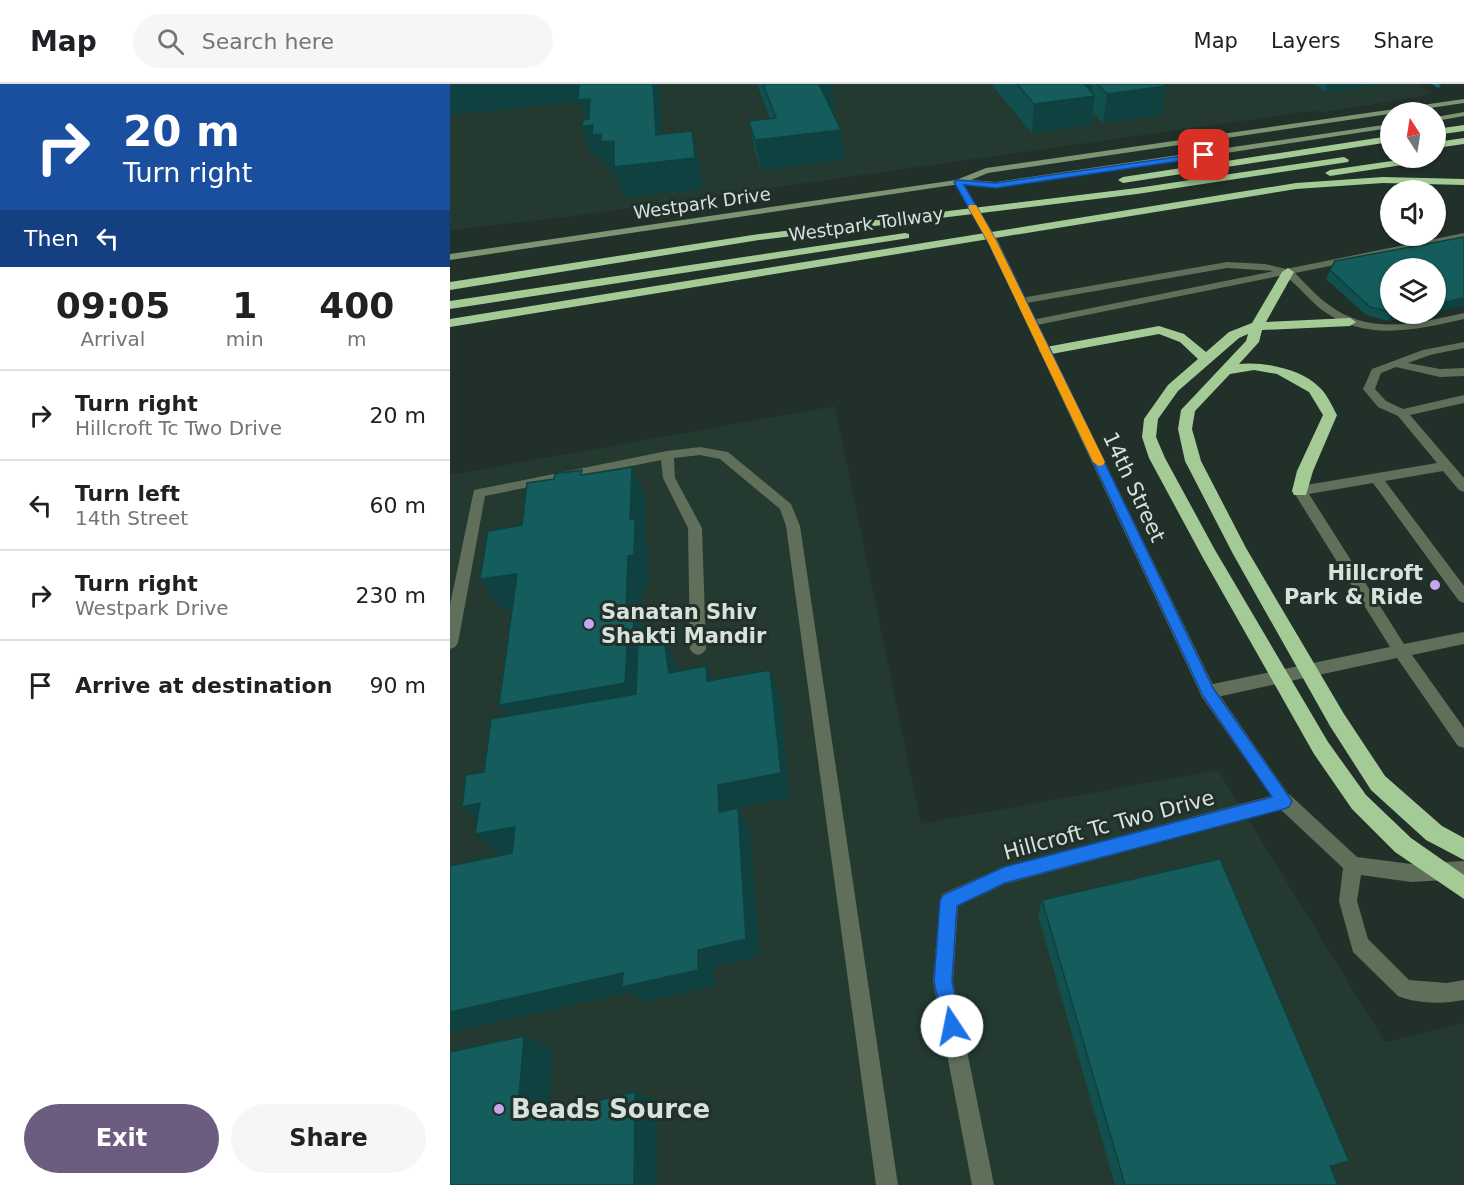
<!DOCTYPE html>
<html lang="en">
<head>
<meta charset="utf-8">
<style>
  body { margin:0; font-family:"DejaVu Sans",sans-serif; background:#f6f6f6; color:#202124; height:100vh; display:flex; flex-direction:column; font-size:22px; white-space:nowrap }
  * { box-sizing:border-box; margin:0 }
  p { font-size:20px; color:#757577 }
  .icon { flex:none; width:33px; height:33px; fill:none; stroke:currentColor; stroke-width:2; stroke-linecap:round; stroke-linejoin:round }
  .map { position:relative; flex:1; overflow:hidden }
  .drawer { display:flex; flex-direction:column; background:#fff; width:450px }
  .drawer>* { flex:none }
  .guide { background:#1a4fa0; color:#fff; overflow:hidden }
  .needle { width:39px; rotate:348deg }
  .tools { position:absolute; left:930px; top:18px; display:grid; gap:12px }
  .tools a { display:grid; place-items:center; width:66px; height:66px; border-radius:50%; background:#fff; box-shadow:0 2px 4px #0004; font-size:30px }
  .pin { position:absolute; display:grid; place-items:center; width:51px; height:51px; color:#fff; margin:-26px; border-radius:12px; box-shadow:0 3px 9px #0006 }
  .me { position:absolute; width:66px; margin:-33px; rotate:349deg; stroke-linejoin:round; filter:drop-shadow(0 0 4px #0008) }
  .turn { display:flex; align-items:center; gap:21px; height:126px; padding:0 24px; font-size:27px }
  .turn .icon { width:78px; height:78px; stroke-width:2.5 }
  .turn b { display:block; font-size:42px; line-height:51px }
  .then { display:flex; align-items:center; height:57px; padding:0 24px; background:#0003; gap:12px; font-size:22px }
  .eta { display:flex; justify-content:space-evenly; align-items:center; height:102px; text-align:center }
  .eta b { font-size:36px; font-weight:700; line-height:42px }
  .primary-button { display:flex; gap:12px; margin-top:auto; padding:12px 24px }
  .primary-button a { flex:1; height:69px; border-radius:36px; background:#6c5c7f; color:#fff; font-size:24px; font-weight:700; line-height:69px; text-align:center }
  .primary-button a+a { background:#f6f6f6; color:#202124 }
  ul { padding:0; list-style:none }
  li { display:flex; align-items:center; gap:18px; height:90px; padding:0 24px; border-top:2px solid #e0e0e0 }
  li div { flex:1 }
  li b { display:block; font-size:22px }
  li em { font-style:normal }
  header { display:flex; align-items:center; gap:36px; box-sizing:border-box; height:84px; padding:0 30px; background:#fff; border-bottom:2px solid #e0e0e0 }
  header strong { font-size:28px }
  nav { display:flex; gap:33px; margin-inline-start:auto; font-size:21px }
  .search { width:420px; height:54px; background:#f6f6f6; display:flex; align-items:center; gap:15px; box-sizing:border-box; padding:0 21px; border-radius:33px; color:#757577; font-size:22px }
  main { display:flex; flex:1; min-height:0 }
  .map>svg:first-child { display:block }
</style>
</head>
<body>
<header>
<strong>Map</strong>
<div class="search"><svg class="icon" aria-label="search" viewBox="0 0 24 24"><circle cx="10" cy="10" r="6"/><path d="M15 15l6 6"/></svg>Search here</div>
<nav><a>Map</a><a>Layers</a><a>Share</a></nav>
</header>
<main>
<section class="drawer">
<div class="guide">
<div class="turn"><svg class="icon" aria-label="right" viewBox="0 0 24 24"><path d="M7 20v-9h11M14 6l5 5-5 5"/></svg><div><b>20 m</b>Turn right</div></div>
<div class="then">Then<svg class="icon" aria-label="left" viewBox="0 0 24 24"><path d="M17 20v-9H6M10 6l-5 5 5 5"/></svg></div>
</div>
<div class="eta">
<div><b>09:05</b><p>Arrival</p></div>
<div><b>1</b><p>min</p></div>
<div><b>400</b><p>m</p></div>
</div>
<ul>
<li><svg class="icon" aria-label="right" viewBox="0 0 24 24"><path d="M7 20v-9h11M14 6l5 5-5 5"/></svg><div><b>Turn right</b><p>Hillcroft Tc Two Drive</p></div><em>20 m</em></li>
<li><svg class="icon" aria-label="left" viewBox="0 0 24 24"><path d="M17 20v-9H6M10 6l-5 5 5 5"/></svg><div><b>Turn left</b><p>14th Street</p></div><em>60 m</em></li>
<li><svg class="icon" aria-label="right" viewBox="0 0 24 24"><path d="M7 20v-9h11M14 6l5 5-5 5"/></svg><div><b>Turn right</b><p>Westpark Drive</p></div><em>230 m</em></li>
<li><svg class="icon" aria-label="arrive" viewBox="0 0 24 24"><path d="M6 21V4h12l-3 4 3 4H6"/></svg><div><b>Arrive at destination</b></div><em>90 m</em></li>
</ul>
<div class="primary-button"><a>Exit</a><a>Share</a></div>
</section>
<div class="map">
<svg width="1014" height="1101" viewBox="0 0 1014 1101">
  <rect width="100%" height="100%" fill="#213029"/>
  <g fill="#243a31">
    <path d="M0,0h969l14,9 -38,8 -72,11 -11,-1 -738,105 -124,14z"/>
    <path d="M385,322l86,418 297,-54 167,272 79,-19v162h-1014v-710z"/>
  </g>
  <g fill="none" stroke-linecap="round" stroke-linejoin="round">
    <path fill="#126a81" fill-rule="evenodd" d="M982,0h7l2,2 -3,2z"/>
    <g fill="#5f6f59" fill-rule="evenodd">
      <path d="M1014,149v6l-169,34c11,11 21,23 34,32 41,31 89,18 135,8v6c-49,11 -99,23 -142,-9 -14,-11 -24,-25 -38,-35l-252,51 -5,-3 5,-3 242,-49 -47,-3 -206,36 -5,-3 5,-3 206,-36 38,2 21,5z"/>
      <path d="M1014,258v6l-34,7 -22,8 32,6 24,-1v8l-24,1 -44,-10 -15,6 -6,16 11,12 17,8 61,-14v8l-54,12 54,63v14l-5,-2 -16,-19 -58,10 79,105v17l-5,-2 -86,-118 -64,11 95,150 60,-12v12l-52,11 52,73v20l-6,-2 -61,-88 -189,41 -6,-2 -2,-5 2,-5 6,-2 182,-38 -97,-156 7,-5 137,-23 -39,-47 -20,-9 -15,-18 9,-20 51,-19z"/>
      <path d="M250,363l28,5 63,52 9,22 98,659h-22l-90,-659 -6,-17 -60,-50 -20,-4 -26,3 1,20 27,50 4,121 -3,4 -5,2 -5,-2 -3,-4 -2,-121 -25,-50 -2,-18 -176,36 -27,147 -3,4 -5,2v-44l24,-115 193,-39z"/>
      <path d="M834,709l6,2 67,62 54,7 53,-3v18l-53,3 -50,-7 -4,26 11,38 41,41 38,3 17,-3v20c-20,4 -47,4 -66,-4l-45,-44 -14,-51 4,-33 -65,-61 -3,-6 3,-6z"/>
    </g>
    <path fill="#5f6f59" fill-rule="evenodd" d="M505,96h6l37,61 216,446 79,114 -3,6 -6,2 -279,75 -47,22 -5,75 41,204h-22l-39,-204 7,-80 2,-7 61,-27 268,-71 -69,-99 -214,-456 -34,-59z"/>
    <g fill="#7b9472" fill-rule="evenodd">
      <path d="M1014,15v4l-476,70 -17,7 25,2 394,-58v4l-394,60 -36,-4 -510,76v-6l506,-74 30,-12z"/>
      <path d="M1014,28v4l-28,5v-4z"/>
    </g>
    <g fill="#a4cb96" fill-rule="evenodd">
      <path d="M1014,41v6l-28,4v-6z"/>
      <path d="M940,52v6l-267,41 -5,-3 5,-3z"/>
      <path d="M1014,54v6l-28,4v-6z"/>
      <path d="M894,73l5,3 -1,2 -211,32 -378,46 -309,50v-8l309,-48 378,-46z"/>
      <path d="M962,74h22l-5,3 -99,15 -5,-3 5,-3z"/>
      <path d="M933,93l81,2v6l-81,-2 -87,6 -846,138v-8l846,-136z"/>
      <path d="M455,149l4,1v4l-459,71v-8z"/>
      <path d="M838,184l6,4 -28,50 84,-4 6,4 -6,4 -88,4 -3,12 -20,22c23,-3 63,5 80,23 8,7 13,19 18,28l-24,56 -7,24h-12l-2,-4 5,-20 26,-56 -14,-23 -32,-18 -23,-4 -24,4 -35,37 -3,18 9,32 45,87 98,166 41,62 57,50 22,12v22l-38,-20 -55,-50 -41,-64 -97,-172 -48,-93 -7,-32 3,-19 65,-69 2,-7 -9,4 -61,53 -20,28 -2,18 9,21 50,92 113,192 38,53 45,43 53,37v24l-69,-47 -43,-43 -38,-55 -111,-196 -54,-100 -7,-21 2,-18 24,-34 30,-26 -18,-17 -21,-8 -113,21 -7,-4 7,-4 113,-21 25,8 22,18 23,-20 23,-9 30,-51z"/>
    </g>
  </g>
  <g fill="#11504f">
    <path d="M307,0h75l3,26h-3l12,49 -83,12 -6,-20 -6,-30 21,-2z"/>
    <path d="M541,0h173l2,2 -5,29 -58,8 -10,-11 -2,13 -59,8z"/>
    <path d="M864,0h69l-58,8z"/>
    <path d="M940,184v46h37l-39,7 -22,-6 -40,-36 4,-9z"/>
    <path d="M592,816l288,266 8,19h-223l-77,-270z"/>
  </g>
  <g fill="#0e4140">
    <path d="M0,0h162l-11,50 55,1 -3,-51h6l5,77 28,-30 7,30 4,28 -79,9 -9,-26 -4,1 -3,-9 -5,1 -4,-10 -7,1 -10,-30h5l-8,-24 -129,13z"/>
    <path d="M368,0h14l3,26 -13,1z"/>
    <path d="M630,0h12l-1,12h4l-4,29 -59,8 2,-29z"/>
    <path d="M877,0h56l-58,8z"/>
    <path d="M716,2l-5,29 -58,8 4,-29z"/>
    <path d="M391,46l3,29 -83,12 -6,-31z"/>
    <path d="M1014,214v8l-28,6v-8z"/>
    <path d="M942,230h35l-39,7z"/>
    <path d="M182,383l14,32 -1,42 4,9 -1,36 -5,1v39l7,13v34l-7,38 -120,21 -24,-27 128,-59 -1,-35z"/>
    <path d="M67,490l20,30 -35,6 -22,-31z"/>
    <path d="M214,555l14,29 6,33 -15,-28z"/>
    <path d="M256,582l13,28 -12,-13z"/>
    <path d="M320,586l10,28 10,99 -52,11 12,23 10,125 -46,11 1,19 -71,16 -14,-10 -180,41v-21l248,-62 21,-138 -1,-27z"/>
    <path d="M30,719l10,28 -28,-24z"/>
    <path d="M65,743l25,23 -37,7 -28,-23z"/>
    <path d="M74,952l29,12 -5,79 -31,-7z"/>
    <path d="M185,1008l22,9v84h-23z"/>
  </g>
  <g fill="#145d5c" stroke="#0e4140" stroke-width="1.5">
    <path d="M129,0h74l3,51 36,-4 3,27 -81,9v-26l-13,1v-8l-9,1 1,-10 -11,1 1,-6 6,-1 1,-20 -12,1z"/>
    <path d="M313,0h56l22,46 -86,10 -6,-19 27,-3z"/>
    <path d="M567,0h67l11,12 -61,8z"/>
    <path d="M647,0h67l2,2 -59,8z"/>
    <path d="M1014,153v61l-28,6v-36h-46v44l-20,-5 -40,-37 5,-9z"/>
    <path d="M182,383l-2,52h5l-1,36 -6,1 -2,55 8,-1 -1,34 -6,2 -2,37 -126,22 18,-131 -37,5 8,-48 34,-6 5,-42 27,-4 1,-5 27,-4 -1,5z"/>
    <path d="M214,555l5,34 37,-7 1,15 63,-11 11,103 -63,12 1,27 19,-4 8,131 -48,11v20l-76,17 1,-14 -173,39v-146l62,-13 3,-26 -40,7 5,-31 -18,4 4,-32 18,-3 7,-53 145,-25 2,-50z"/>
    <path d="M770,775l129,302 -19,5 8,19h-213l-83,-285z"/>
    <path d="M74,952l-7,84 118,-28 -1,93h-184v-133z"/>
  </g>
  <path fill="#1a73e8" stroke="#114b97" stroke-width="1.5" d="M754,69l4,2 -2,2 -210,31 -32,-3 33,57 54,109 162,337 79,113 -3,6 -5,2 -279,74 -48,23 -5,75 9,45 -3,7 -6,2 -7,-2 -2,-7 -9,-45 6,-80 3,-6 61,-28 268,-70 -69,-101 -162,-345 -53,-109 -34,-60 4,-2 38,3z"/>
  <path fill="#f59e0b" d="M520,121h6l21,37 108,220 -2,3 -4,1 -6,-4 -105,-220 -20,-35z"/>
  <g fill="#c8a5ee" stroke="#213029" stroke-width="2">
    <circle cx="985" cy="501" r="6"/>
    <circle cx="139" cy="540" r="6"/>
    <circle cx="49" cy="1025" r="6"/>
  </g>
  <g text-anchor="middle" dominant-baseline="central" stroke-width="6" stroke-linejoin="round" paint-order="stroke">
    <g font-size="18" fill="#d8e2dd" stroke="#213029">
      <text transform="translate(252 119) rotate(-8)">Westpark Drive</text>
      <text transform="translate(416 140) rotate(-8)">Westpark Tollway</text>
    </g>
    <g font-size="21" fill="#d8e2dd" stroke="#213029">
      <text transform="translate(684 403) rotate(65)">14th Street</text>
      <text transform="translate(659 741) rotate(-15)">Hillcroft Tc Two Drive</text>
    </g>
    <g font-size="21" font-weight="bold" fill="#d8e2dd" stroke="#213029" text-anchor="end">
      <text x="973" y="489">Hillcroft<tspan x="973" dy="24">Park &amp; Ride</tspan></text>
      <text x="151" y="528" text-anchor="start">Sanatan Shiv<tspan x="151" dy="24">Shakti Mandir</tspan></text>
    </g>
    <g font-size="26" font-weight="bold" fill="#d8e2dd" stroke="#213029" text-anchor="start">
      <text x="61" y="1025">Beads Source</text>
    </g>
  </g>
</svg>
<div class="tools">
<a><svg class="needle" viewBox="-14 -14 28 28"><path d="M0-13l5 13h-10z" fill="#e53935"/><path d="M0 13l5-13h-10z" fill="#757577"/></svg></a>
<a><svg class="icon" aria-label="sound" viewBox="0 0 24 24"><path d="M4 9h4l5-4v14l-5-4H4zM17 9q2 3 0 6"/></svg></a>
<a><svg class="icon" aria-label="layers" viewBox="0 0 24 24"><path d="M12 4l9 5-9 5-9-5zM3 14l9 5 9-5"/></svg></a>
</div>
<div class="pin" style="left:754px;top:71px;background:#d93025"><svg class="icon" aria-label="arrive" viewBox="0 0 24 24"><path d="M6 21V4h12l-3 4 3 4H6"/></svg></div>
<svg class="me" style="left:502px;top:942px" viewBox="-20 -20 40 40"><circle r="19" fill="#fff"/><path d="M0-13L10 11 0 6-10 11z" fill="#1a73e8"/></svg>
</div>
</main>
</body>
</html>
